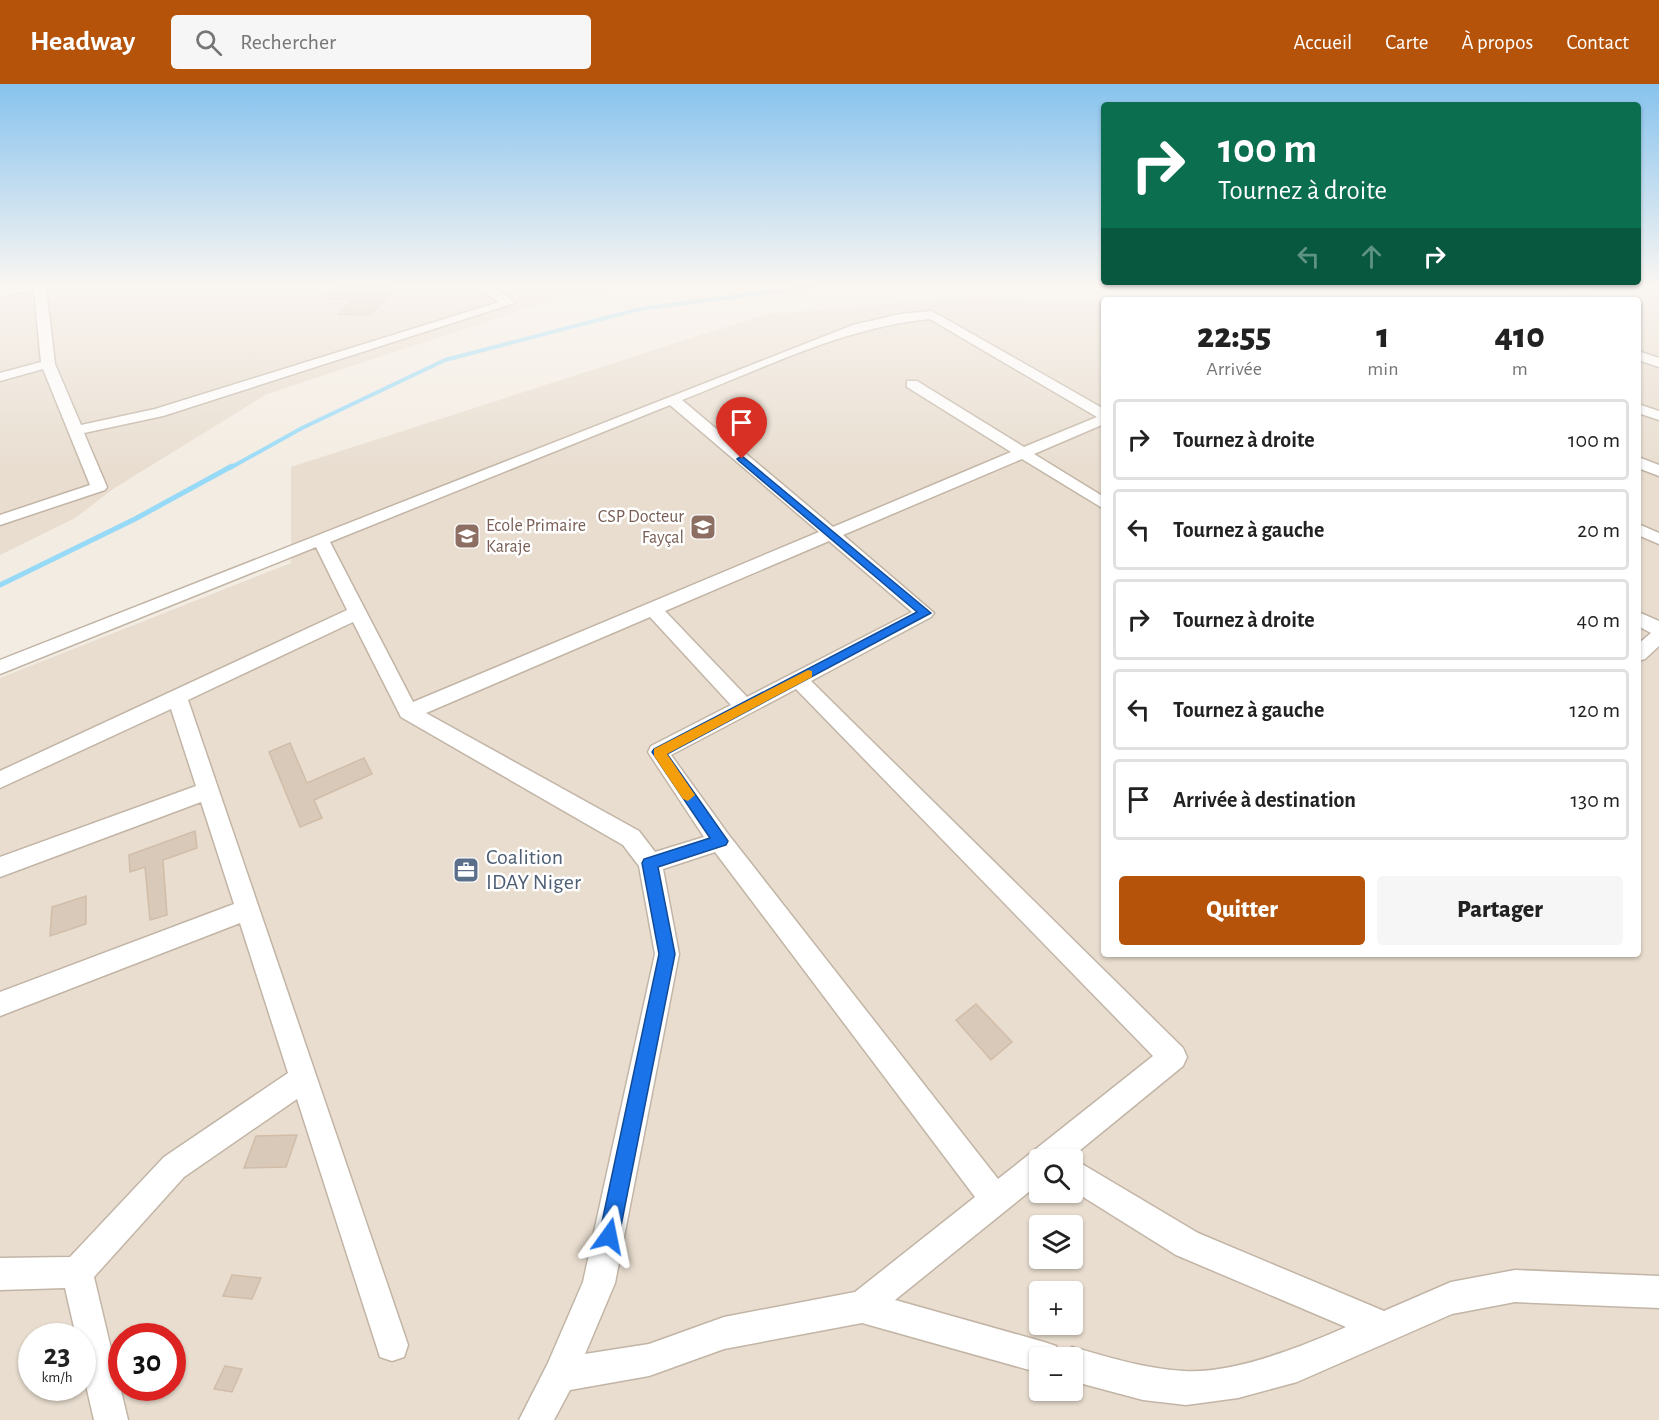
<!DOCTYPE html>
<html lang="fr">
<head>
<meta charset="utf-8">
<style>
  body { margin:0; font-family:"Alegreya Sans",sans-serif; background:#f6f6f6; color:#222; height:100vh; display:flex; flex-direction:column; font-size:22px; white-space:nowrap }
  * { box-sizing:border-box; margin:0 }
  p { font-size:20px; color:#767676 }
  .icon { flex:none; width:33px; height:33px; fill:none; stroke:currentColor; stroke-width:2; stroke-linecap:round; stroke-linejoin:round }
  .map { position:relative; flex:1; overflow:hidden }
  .sheet { position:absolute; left:1101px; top:213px; width:540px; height:660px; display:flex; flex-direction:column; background:#fff; border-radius:6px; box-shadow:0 2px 4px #0004 }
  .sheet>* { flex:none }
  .top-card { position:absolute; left:1101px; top:18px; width:540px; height:183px; border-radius:6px; box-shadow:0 2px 4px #0004; background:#0b6e4f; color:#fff; overflow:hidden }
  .controls { position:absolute; left:1029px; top:1065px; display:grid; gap:12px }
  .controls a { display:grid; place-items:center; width:54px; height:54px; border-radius:6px; background:#fff; box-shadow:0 2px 4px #0004; font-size:30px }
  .speed { position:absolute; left:18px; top:1239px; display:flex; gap:12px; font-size:30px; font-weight:700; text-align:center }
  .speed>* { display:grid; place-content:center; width:78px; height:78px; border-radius:50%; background:#fff; box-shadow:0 2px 4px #0004; line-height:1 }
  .speed small { font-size:15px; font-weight:400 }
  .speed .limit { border:9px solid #d22; background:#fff; color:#111 }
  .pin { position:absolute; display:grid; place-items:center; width:51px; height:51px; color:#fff; margin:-62px -26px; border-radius:50% 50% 50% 0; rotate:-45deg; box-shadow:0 0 6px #0007 }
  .pin .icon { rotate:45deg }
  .me { position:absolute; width:66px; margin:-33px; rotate:12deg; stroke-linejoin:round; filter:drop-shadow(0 0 4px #0008) }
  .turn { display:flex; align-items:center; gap:21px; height:126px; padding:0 18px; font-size:27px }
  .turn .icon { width:78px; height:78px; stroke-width:2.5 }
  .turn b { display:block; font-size:42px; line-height:51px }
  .lanes { display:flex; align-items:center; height:57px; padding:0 18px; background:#0003; justify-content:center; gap:30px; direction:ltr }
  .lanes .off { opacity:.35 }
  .eta { display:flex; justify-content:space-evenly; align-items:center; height:102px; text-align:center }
  .eta b { font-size:36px; font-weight:800; line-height:42px }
  .action { display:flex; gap:12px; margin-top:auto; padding:12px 18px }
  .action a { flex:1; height:69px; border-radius:6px; background:#b45309; color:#fff; font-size:24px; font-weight:800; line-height:69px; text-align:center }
  .action a+a { background:#f6f6f6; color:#222 }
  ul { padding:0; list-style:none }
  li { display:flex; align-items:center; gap:18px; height:81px; margin:0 12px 9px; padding:0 6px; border:3px solid #e0e0e0; border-radius:6px }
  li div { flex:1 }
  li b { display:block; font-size:22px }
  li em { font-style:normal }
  header { display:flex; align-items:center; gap:36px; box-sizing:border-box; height:84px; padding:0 30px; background:#b45309; color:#fff }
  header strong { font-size:28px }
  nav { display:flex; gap:33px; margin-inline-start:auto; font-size:21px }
  .search { width:420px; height:54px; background:#f6f6f6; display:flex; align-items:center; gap:15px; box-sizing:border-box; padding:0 21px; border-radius:6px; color:#767676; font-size:22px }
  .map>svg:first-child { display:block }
</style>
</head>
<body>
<header>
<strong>Headway</strong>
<div class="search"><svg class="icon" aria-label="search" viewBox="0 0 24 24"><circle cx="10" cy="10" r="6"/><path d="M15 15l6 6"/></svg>Rechercher</div>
<nav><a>Accueil</a><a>Carte</a><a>À propos</a><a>Contact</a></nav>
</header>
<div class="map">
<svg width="1659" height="1336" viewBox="0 0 1659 1336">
  <rect width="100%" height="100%" fill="#f3ece2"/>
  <g fill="#e8ddcf" fill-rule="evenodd">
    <path d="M0,200h649l-106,19 -276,91 -154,95 -38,29 -75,37z"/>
    <path d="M1648,200h11v1136h-1659v-742l291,-115v-96l472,-152 186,-17 155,3v653h534v-654h-127zM1040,1076h32v32h-32zM1040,1142h32v32h-32zM1040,1208h32v32h-32zM32,1252h50v52h-50zM122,1252h50v52h-50zM1040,1274h32v32h-32z"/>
  </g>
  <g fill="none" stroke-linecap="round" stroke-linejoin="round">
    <path stroke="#96daf7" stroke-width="4" d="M230,384l72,-40 143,-68 195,-51 191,-25"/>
    <path stroke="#96daf7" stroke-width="5" d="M0,501l135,-66 97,-53"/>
  </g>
  <g fill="#d9c9b9" stroke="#d1bda8" stroke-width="1.5">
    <path d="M341,200h57l-27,31 -33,-1 13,-14 -28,-2z"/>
    <path d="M290,659l17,40 57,-25 8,16 -58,26 8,18 -22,9 -31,-75z"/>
    <path d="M195,747l2,17 -34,12 4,55 -17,5 -5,-53 -15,5 -1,-17z"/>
    <path d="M86,812v28l-36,12 2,-29z"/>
    <path d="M976,920l36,38 -21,18 -35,-40z"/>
    <path d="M297,1051l-11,32 -42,1 12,-32z"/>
    <path d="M232,1191l29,3 -9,21 -29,-3z"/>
    <path d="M225,1282l17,3 -10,23 -18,-3z"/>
  </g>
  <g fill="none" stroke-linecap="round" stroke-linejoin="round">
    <g stroke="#c2b5a6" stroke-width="3">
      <g id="street">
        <path d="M23,200h29l-6,4 9,76 26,61 74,-16 344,-107 -25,-18h15l26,19 -352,113 -79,17 23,54 -2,3 -105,35v-10l90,-30 -47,-116 -43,12v-8l41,-11 -7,-72 -34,6v-8z"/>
        <path d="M932,227l172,98v15l-70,30 70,43v12l-82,-50 -179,76 91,78 -3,4 -120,64 372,367 4,9 -4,9 -115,94h-28v23l-145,117 149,42 12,4 3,9 13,-8c37,10 73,22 112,24 49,3 117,-24 162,-44l-170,-72 -104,-65v-30h-3l3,-2 126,75 186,78 67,-29 64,-12 144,6v32l-144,-6 -63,12 -155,68 -59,16 -52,7 -43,-5 -71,-19v-23h-32v15l-178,-50 -138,26 -75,27 -79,14 -16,30h-35l29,-57 35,-81 72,-328 -16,-88 -16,-21 -222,-128 -48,-95 -165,78 220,645 -4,12 -12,4 -12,-4 -83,-258 -113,78 -90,100 34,143h-34l-12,-52v-32h-6l-11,-48 -65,2v-32l70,-1 94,-100 124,-84 -48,-150 -240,93v-24l234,-88 -33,-102 -201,75v-20l196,-71 -25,-77 -171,79v-17l347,-161 -31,-63 -316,127v-14l853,-335 47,-11zM930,235l167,98 -73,30 -107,-66h-10v6l104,65 -178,75 -151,-127c80,-31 162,-73 248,-81zM670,321l149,127 -406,170 -83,-160zM829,457l83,71 -165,85 -82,-86zM650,533l81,88 -80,41 -3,6 56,85 -49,15 -16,-21 -213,-118zM796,605l357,367 -155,123 -270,-345 -57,-79zM715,768l260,345 -120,95 -131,25 -75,27 -64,10 30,-71 64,-329 -16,-85z"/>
        <path d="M1638,267l21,7v9l-21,-7z"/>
        <path d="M1638,320l21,7v9l-21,-7z"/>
        <path d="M1638,373l21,8v11l-21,-8z"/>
        <path d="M1638,440l21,9v11l-21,-9z"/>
        <path d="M1638,528l21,9v25l-14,13 -7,2v-17l13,-11 -13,-7z"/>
      </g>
    </g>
    <use href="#street" fill="#fff" fill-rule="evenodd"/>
  </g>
  <linearGradient id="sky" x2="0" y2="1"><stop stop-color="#87c3ee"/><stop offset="0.52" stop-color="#faf6f2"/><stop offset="1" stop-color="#faf6f2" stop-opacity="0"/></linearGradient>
  <rect width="1659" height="387" fill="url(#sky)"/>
  <path fill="#1a73e8" stroke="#114b97" stroke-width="1.5" d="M742,372l189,157 -264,141 61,87 -2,4 -68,22 17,87 -56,282 -3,7 -7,3 -7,-3 -3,-7 60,-282 -17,-91 2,-4 66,-21 -58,-86 2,-3 263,-137 -178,-151 -2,-2z"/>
  <path fill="#f59e0b" d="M808,586l4,1v6l-145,77 28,41 -7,6 -5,-2 -29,-43v-7z"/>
  <defs>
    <g id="school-square" transform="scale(1.35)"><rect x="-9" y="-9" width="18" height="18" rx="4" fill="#8d6e63" stroke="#fff"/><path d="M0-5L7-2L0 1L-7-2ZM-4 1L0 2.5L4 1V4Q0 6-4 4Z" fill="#fff"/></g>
    <g id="office-square" transform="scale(1.35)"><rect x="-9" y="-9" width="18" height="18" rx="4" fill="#5c6f8a" stroke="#fff"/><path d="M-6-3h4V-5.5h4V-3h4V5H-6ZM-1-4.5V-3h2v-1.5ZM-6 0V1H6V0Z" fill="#fff"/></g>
  </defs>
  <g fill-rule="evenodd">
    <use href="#school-square" x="703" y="443"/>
    <use href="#school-square" x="467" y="452"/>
    <use href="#office-square" x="466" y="786"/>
  </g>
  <g text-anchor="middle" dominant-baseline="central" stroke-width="5" stroke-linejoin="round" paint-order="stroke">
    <g font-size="18" fill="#785e54" stroke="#fff" text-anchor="end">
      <text x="684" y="433">CSP Docteur<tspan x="684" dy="21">Fayçal</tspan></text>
      <text x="486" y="442" text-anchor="start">Ecole Primaire<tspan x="486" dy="21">Karaje</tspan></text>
    </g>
    <g font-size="22" fill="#4e5e75" stroke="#fff" text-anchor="start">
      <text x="486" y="773">Coalition<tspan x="486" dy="25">IDAY Niger</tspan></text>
    </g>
  </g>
</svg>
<div class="controls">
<a><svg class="icon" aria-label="search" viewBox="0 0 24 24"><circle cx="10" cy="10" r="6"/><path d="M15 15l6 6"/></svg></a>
<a><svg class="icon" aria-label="layers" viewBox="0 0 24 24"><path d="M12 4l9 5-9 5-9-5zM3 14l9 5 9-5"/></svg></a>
<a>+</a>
<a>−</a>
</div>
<div class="speed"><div>23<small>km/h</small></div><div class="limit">30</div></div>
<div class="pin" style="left:742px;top:375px;background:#d93025"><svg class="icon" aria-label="arrive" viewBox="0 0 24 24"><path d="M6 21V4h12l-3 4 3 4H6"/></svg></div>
<svg class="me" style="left:609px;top:1152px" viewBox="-20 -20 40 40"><path d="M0-17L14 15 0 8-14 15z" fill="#1a73e8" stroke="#fff" stroke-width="4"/></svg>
<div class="top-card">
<div class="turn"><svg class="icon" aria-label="right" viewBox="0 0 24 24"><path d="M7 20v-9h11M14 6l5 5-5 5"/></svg><div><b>100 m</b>Tournez à droite</div></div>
<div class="lanes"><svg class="icon off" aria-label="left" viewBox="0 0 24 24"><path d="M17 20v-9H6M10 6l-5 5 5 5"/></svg><svg class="icon off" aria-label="ahead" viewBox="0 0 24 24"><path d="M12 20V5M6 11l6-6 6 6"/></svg><svg class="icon" aria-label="right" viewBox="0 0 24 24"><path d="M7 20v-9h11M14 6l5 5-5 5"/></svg></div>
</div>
<section class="sheet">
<div class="eta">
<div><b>22:55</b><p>Arrivée</p></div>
<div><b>1</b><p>min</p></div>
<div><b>410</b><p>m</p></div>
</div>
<ul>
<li><svg class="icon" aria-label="right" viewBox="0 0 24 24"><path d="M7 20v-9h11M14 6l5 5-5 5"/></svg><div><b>Tournez à droite</b></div><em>100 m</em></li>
<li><svg class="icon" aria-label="left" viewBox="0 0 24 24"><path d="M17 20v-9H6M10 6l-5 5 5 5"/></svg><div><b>Tournez à gauche</b></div><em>20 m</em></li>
<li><svg class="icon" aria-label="right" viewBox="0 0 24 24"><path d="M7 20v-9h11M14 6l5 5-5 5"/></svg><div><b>Tournez à droite</b></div><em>40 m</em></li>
<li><svg class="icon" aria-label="left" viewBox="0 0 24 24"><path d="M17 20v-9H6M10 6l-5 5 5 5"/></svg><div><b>Tournez à gauche</b></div><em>120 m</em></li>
<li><svg class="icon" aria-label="arrive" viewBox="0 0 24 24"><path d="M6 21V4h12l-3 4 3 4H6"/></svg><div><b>Arrivée à destination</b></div><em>130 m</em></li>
</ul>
<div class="action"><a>Quitter</a><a>Partager</a></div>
</section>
</div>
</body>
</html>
